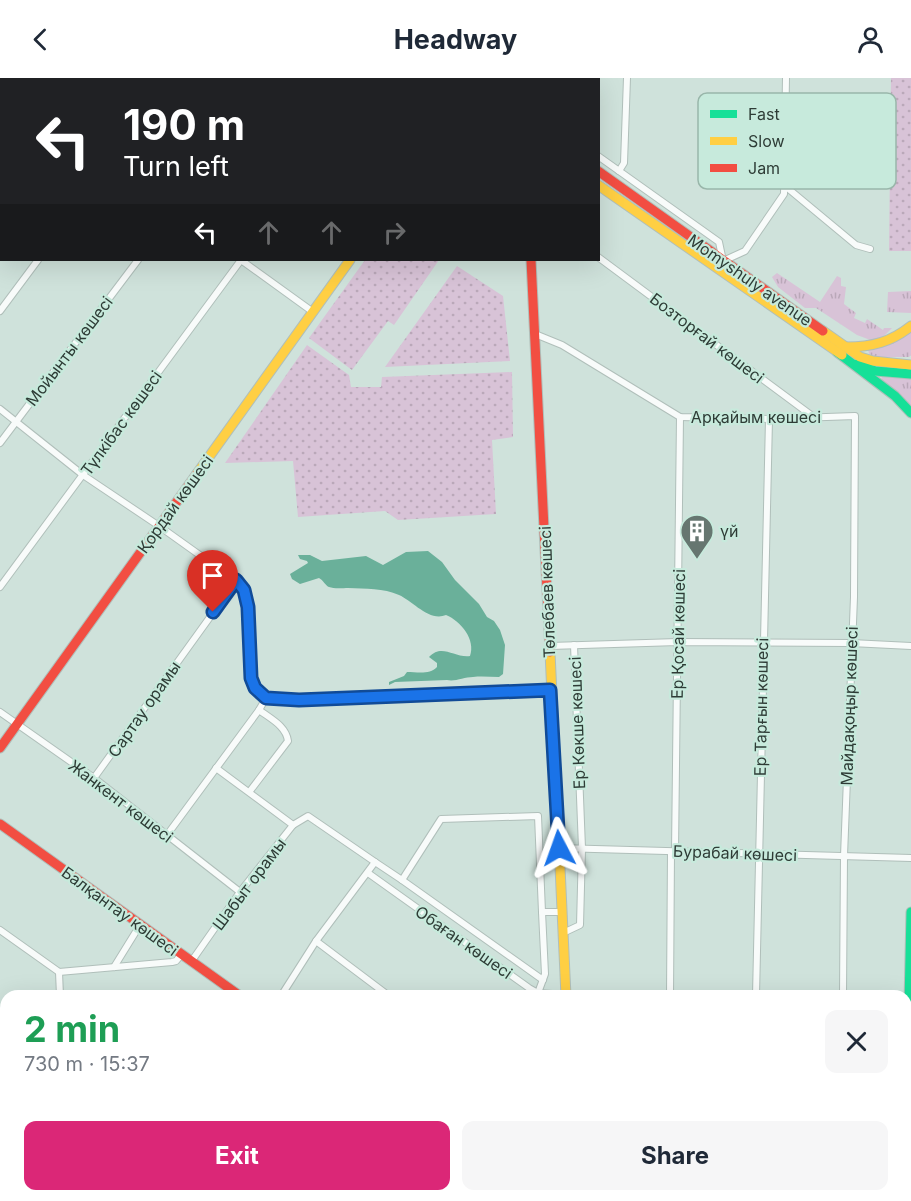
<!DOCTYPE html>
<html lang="en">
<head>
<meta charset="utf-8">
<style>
  body { margin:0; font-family:Inter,sans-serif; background:#f6f6f7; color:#1f2937; height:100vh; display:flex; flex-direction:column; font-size:22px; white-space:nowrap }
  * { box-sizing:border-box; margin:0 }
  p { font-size:20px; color:#747a83 }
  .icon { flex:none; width:33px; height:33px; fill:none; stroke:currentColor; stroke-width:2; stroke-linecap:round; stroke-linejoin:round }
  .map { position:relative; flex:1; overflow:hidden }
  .drawer { position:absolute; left:0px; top:912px; width:912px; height:212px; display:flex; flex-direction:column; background:#fff; border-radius:18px 18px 0 0; box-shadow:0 6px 24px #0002 }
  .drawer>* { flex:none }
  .guide { position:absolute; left:0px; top:0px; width:600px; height:183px; box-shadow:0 6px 24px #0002; background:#202124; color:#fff; overflow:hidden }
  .pin { position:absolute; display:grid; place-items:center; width:51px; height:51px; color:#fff; margin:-62px -26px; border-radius:50% 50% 50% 0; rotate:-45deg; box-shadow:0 0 6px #0007 }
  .pin .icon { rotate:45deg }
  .me { position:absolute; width:66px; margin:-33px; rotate:356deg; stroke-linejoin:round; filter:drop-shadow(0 0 4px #0008) }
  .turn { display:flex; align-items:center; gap:21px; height:126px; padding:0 24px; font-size:27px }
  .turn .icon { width:78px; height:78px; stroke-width:2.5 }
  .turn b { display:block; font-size:42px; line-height:51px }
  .lanes { display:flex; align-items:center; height:57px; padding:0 24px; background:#0003; justify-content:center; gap:30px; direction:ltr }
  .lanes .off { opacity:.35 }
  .round { display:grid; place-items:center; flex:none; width:63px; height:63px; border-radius:12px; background:#f6f6f7 }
  .overview { display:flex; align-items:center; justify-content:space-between; height:102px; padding:0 24px }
  h1 { font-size:36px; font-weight:700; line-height:45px; color:#1e9e55 }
  .action { display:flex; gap:12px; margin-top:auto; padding:12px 24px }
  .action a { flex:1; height:69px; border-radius:12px; background:#db2777; color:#fff; font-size:24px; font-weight:700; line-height:69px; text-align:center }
  .action a+a { background:#f6f6f7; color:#1f2937 }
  header { display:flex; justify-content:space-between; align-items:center; height:78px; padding:0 24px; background:#fff; font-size:27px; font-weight:700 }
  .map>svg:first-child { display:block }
</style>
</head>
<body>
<header><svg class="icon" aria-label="back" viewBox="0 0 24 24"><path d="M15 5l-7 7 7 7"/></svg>Headway<svg class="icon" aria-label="person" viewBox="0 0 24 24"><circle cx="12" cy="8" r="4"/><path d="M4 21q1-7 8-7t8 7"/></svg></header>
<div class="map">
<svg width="911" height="1123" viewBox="0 0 911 1123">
  <defs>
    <pattern id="grass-tufts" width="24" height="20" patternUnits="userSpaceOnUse" patternTransform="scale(1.5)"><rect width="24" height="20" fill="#d8c3d7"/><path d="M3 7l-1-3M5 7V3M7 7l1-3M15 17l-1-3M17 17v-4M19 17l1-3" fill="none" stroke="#baa8b9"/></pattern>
    <pattern id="park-dots" width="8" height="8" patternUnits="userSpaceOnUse" patternTransform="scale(1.5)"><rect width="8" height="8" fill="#d8c3d7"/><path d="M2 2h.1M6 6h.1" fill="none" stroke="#baa8b9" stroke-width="1.8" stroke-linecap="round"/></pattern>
  </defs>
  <rect width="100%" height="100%" fill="#cfe2db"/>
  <g fill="url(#grass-tufts)">
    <path d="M777,195l43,29 17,-26 4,2v8l5,1 -2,17 12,9 -2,5 11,5 2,-4 16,11 1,-2h8l-7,7 -12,6 -16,-6 -41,-27h-11l-27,-21 -6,-10z"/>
    <path d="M911,213v22l-24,-1 1,-20z"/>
    <path d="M911,252v25l-2,2h-33l-7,-3 -1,-5z"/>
    <path d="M882,299l29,2v26l-30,-24z"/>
  </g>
  <g fill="url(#park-dots)">
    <path d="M891,0h20v173h-22z"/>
    <path d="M365,182h74l-45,65 -6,-4 -36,49 -43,-32z"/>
    <path d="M457,188l46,30 7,65 -125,6z"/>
    <path d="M307,267l42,30 2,12h30l1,-10 130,-5 1,65 -21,3 4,74 -98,6 -13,-9 -87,6 -5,-56 -68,2z"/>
  </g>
  <path fill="#6ab09a" d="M428,473l14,11 13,18 24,24 8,13 7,4 6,9 5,15 -2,29 -4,3c-9,0 -17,-1 -26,0 -9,0 -18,5 -26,3l-52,2 -6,3v-3l15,-6 3,-4c10,0 23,3 30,-5v-4l-8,-6c13,-14 25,1 41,-1 6,-16 -9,-35 -24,-41 -17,7 -33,-14 -47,-20 -16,-7 -33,-6 -51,-7 -5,0 -14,1 -19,-1 -3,-1 -6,-7 -10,-9l-19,6 -8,-5 -2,-5 18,-11 -1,-2 -7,-2 -2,-4h12l12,6 44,-5 17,9 23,-13z"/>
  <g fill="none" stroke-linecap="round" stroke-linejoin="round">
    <g stroke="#b0bfba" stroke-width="8">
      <g id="street">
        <path d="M294,0l2,2"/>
        <path d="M0,2l2,1"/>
        <path d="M68,2l1,-2"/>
        <path d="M169,2l1,-2"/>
        <path d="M273,2l1,-2"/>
        <path d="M479,2l2,-2"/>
        <path d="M598,78l121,86 4,19 22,-10 39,-57 2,-116"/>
        <path d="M619,93l5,-8 3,-85"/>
        <path d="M0,95l2,-2"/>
        <path d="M785,108l71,59 14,4"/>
        <path d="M598,179l217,161"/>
        <path d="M241,182l72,52"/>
        <path d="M0,233l38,-51"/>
        <path d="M535,256l27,11 118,72 89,2 86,-3 -1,181 -10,259 -1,140"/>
        <path d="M0,331l83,66 76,51 77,55 8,9 4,17 3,71 4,10 11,10 -7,12c12,9 27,16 29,31l-38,50"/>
        <path d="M0,365l138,-183"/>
        <path d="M0,509l241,-327"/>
        <path d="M550,568l128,-4 173,1 60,3"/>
        <path d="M266,620l33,2 251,-10"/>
        <path d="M0,634l94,66 146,114"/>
        <path d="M94,700l142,-197"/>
        <path d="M293,747l15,-9 67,46"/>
        <path d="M167,757l92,-125"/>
        <path d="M559,770l352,10"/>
        <path d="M675,774l5,-435"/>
        <path d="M540,777h19"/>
        <path d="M368,795l161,115 9,5 28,2"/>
        <path d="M0,852l59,42 113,-10 4,-1 5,-6"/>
        <path d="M563,855l17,-8 2,-77 -8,-203"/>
        <path d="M316,863l73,55"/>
        <path d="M191,884l49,-70 53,-67 -77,-57"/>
        <path d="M114,889l26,-42"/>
        <path d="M59,894l1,24"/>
        <path d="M543,902l-141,-100 39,-61 97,-3 4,96h20"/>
        <path d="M538,915l7,-19 -3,-62"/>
        <path d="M281,918l35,-55 59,-79 27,18"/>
        <path d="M670,918l1,-144"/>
        <path d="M756,918l13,-577"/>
        <path d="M0,955l6,4"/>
        <path d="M0,1102l6,-9"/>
        <path d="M236,1118l7,5"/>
        <path d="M836,1123v-5"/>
      </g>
    </g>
    <g stroke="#b0bfba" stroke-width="11">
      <g id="fast">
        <path d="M448,0l2,2"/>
        <path d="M837,274l58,44 16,17"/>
        <path d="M857,286l18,7 36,3"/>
        <path d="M906,1063l5,-229"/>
        <path d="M521,1118l8,5"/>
        <path d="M367,1123l4,-5"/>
      </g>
    </g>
    <g stroke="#b0bfba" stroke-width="11">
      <g id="slow">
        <path d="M598,107l244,170"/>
        <path d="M823,253l37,26 13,4 38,4"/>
        <path d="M846,269c26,0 45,-5 65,-21"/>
        <path d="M196,397l154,-215"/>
        <path d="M550,574l16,344"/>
        <path d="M0,1071l6,4"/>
        <path d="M574,1118v5"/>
        <path d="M905,1118v5"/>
      </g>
    </g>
    <g stroke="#b0bfba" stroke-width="11">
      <g id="jam">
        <path d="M465,0l2,2"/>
        <path d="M598,93l225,160"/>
        <path d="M531,182l19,392"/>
        <path d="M0,670l196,-273"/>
        <path d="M0,746l240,172"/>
        <path d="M65,1118l7,5"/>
      </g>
    </g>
    <use href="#street" stroke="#f8fbfa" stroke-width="6"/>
    <use href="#fast" stroke="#16e098" stroke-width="9"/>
    <use href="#slow" stroke="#ffcf43" stroke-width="9"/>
    <use href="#jam" stroke="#f24e42" stroke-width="9"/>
  </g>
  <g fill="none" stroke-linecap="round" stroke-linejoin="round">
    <g stroke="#114b97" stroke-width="15">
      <path id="route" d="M213,534l23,-32 8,10 4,17 3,71 4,10 11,10 33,2 251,-10 9,158"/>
    </g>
    <use href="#route" stroke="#1a73e8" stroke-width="10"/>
  </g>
  <defs>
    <g id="building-pin" transform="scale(1.725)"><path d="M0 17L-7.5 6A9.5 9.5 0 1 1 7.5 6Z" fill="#667670" stroke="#c7eadc"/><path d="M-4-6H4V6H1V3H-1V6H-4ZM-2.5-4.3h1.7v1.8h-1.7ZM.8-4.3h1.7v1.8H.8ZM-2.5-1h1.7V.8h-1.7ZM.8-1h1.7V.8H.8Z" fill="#fff"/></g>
  </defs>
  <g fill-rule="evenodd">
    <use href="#building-pin" x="697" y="453"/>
  </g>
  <g text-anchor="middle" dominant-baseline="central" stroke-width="4.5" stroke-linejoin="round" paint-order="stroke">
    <g font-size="16" fill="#2e3c36" stroke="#c7eadc">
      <text transform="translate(750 202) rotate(35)">Momyshuly avenue</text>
      <text transform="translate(707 260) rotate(37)">Бозторғай көшесі</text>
      <text transform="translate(69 273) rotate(-53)">Мойынты көшесі</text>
      <text x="756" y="339">Арқайым көшесі</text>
      <text transform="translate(121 345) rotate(-54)">Түлкібас көшесі</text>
      <text transform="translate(175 426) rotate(-54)">Қордай көшесі</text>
      <text transform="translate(547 514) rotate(-92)">Төлебаев көшесі</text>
      <text transform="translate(678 556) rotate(-89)">Ер Қосай көшесі</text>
      <text transform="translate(849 628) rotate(-88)">Майдақоңыр көшесі</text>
      <text transform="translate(761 629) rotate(-89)">Ер Тарғын көшесі</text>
      <text transform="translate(144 631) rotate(-55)">Сартау орамы</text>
      <text transform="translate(577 645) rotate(-92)">Ер Көкше көшесі</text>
      <text transform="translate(121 723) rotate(37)">Жанкент көшесі</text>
      <text transform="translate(735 775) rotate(2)">Бурабай көшесі</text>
      <text transform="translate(249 806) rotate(-53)">Шабыт орамы</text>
      <text transform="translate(120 833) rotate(36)">Балқантау көшесі</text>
      <text transform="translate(464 864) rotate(35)">Обаған көшесі</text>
    </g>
    <g font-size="16" fill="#2e3c36" stroke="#c7eadc" text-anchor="start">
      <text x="720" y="453">үй</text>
    </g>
  </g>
  <rect x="698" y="15" width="198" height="96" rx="9" fill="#c7eadc" stroke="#99b6aa" stroke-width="1.5"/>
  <rect x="710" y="32" width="27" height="8" fill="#16e098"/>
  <rect x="710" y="59" width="27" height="8" fill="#ffcf43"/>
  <rect x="710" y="86" width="27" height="8" fill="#f24e42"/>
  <g font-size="16" fill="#2e3c36">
    <text x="748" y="42">Fast</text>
    <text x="748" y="69">Slow</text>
    <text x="748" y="96">Jam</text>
  </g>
</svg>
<div class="pin" style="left:213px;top:534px;background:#d93025"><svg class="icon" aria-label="arrive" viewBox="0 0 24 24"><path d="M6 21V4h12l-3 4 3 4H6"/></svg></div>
<svg class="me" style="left:559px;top:770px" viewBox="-20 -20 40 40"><path d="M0-17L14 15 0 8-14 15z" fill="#1a73e8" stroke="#fff" stroke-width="4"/></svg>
<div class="guide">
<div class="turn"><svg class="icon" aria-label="left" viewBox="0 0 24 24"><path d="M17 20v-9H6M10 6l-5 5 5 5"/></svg><div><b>190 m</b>Turn left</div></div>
<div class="lanes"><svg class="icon" aria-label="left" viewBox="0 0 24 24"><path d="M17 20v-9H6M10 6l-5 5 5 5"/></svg><svg class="icon off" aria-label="ahead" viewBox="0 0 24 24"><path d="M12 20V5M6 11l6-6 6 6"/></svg><svg class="icon off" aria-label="ahead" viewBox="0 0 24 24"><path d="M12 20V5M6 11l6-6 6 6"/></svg><svg class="icon off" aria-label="right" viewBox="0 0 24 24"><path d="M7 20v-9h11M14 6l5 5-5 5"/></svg></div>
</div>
<section class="drawer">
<div class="overview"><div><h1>2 min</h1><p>730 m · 15:37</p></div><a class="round"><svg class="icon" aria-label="close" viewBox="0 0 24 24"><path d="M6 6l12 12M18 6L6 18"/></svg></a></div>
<div class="action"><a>Exit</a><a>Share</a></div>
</section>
</div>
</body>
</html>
